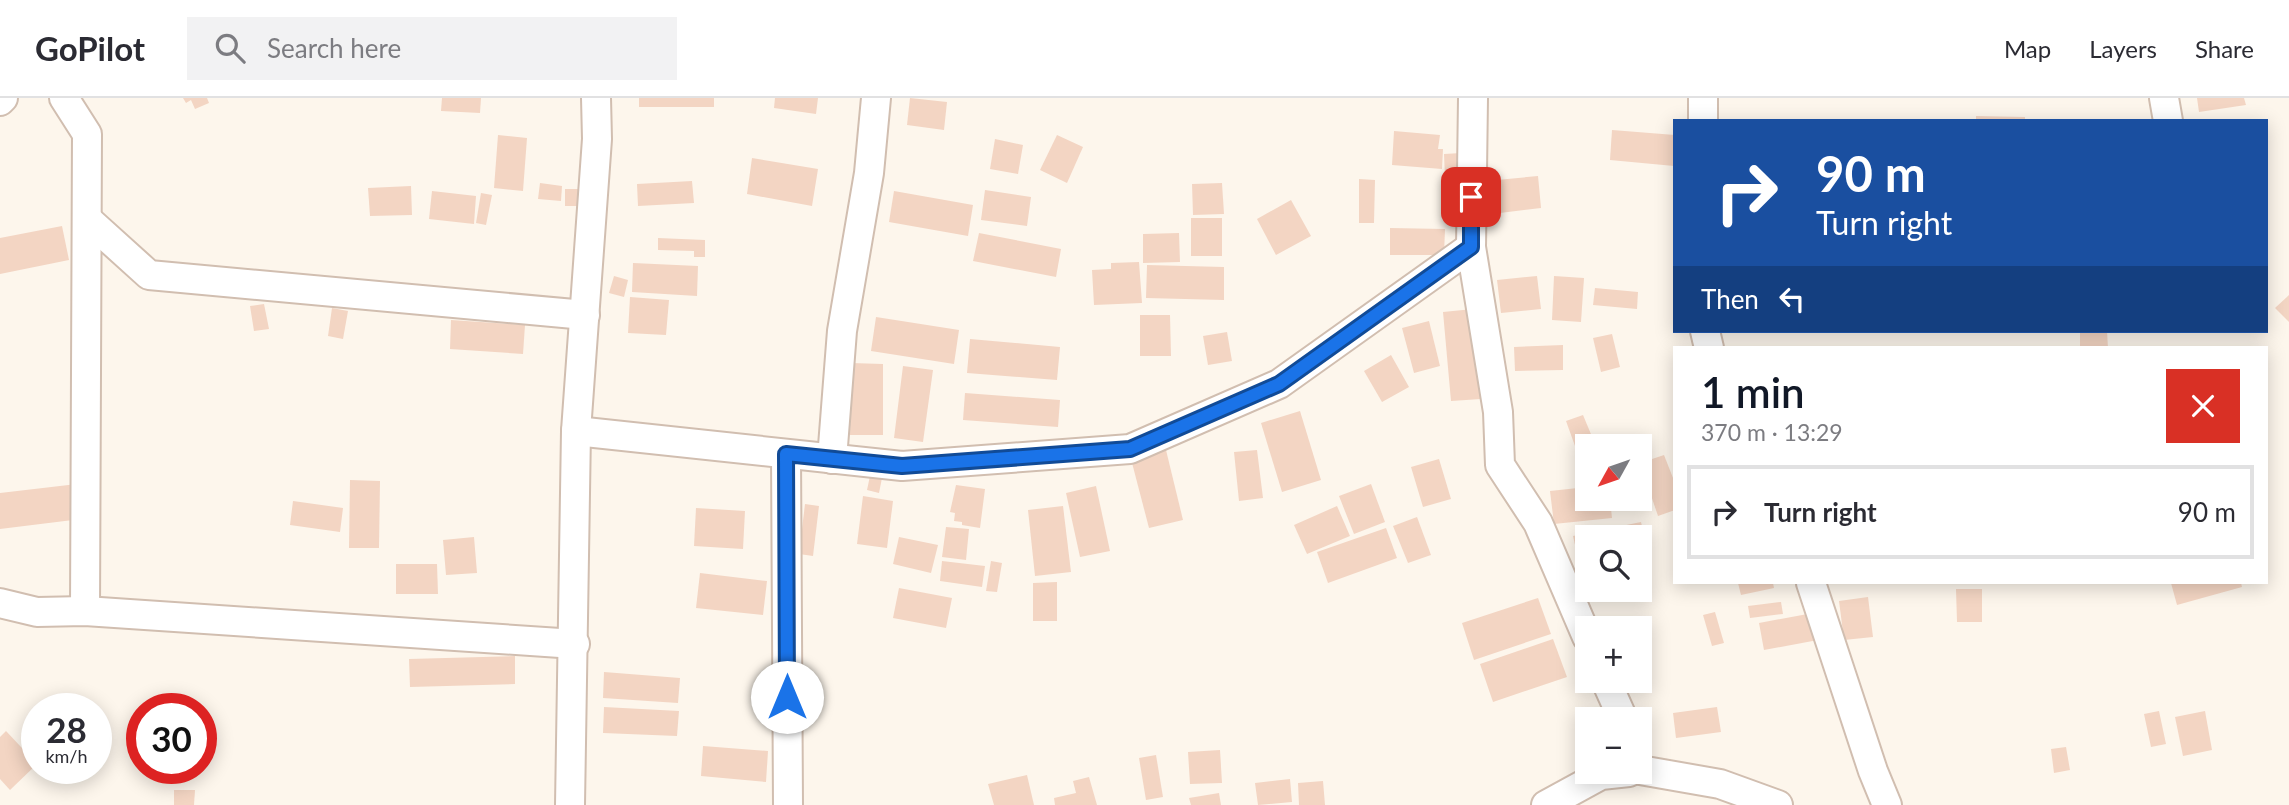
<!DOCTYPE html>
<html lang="en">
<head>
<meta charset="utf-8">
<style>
  body { margin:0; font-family:Lato,sans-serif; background:#f2f2f3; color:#2b2b33; height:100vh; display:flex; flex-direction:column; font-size:26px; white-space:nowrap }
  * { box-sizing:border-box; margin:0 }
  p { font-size:23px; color:#7c7c81 }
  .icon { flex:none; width:38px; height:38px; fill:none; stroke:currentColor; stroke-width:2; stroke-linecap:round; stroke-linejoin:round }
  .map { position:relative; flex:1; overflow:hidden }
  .side { position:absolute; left:1673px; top:248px; width:595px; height:238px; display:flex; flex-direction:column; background:#fff; border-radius:0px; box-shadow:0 4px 18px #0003 }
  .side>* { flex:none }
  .banner { position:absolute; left:1673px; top:21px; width:595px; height:214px; border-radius:0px; box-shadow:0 4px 18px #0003; background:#1a4fa0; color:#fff; overflow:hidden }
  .needle { width:46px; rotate:230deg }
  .controls { position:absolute; left:1575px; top:336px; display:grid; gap:14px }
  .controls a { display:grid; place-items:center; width:77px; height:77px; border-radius:0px; background:#fff; box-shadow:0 4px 18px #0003; font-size:35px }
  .speed { position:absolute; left:21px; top:595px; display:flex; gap:14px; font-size:35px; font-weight:700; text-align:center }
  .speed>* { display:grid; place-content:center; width:91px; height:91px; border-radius:50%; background:#fff; box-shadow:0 4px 18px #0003; line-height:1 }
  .speed small { font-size:18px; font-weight:400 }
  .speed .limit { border:10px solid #d22; background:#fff; color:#111 }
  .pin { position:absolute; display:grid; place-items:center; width:60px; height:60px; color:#fff; margin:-30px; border-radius:14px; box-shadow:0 4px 10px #0006 }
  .me { position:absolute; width:77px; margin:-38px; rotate:0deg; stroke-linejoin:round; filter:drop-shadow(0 0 5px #0008) }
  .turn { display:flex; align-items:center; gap:24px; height:147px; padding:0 28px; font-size:32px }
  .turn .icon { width:91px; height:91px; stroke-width:2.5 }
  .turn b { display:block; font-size:49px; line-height:60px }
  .then { display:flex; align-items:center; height:66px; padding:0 28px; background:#0003; gap:14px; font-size:26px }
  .round { display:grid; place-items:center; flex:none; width:74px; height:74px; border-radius:0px; background:#f2f2f3 }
  .overview { display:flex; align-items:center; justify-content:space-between; height:119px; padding:0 28px }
  h1 { font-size:42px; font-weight:600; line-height:52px; color:#111827 }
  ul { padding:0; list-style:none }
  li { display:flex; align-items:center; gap:21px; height:94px; margin:0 14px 10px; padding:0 14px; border:4px solid #e1e1e2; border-radius:0px }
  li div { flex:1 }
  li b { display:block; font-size:26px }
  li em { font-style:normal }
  header { display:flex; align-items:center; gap:42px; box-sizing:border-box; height:98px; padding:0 35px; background:#fff; border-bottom:2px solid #e1e1e2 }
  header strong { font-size:33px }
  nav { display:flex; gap:38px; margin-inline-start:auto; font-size:24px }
  .search { width:490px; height:63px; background:#f2f2f3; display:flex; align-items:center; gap:18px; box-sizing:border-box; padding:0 24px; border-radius:0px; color:#7c7c81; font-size:26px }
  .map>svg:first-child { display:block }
</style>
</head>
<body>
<header>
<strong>GoPilot</strong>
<div class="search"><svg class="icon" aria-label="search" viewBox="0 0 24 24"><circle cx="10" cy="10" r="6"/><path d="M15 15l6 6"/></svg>Search here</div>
<nav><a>Map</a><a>Layers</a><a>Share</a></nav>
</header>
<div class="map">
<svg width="2289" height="707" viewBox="0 0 2289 707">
  <rect width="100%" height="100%" fill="#fdf6ec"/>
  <g fill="#f3d5c3">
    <path d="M183,0h24l2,5 -14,6 -4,-9 -5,3z"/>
    <path d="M442,0h39l-1,15 -39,-2z"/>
    <rect x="639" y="0" width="75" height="9"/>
    <path d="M775,0h43l-2,16 -42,-6z"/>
    <path d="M910,0l37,4 -3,28 -37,-5z"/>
    <path d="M2197,0h47l2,7 -47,7z"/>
    <path d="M1976,18l49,1v4h-49z"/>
    <path d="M1612,32l63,5 -1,31 -64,-6z"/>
    <path d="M1394,33l46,4 -2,14h5l-1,20 -50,-4z"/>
    <path d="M498,37l29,3 -4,53 -29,-3z"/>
    <path d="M1057,37l26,12 -16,36 -27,-13z"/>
    <path d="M995,41l28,6 -5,29 -28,-5z"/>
    <path d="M1461,55l1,25h-17l-1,-24z"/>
    <path d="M752,60l66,11 -6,37 -65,-12z"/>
    <path d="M1538,78l3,32 -41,5 -3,-33z"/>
    <path d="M1359,81l16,1 -1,43h-15z"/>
    <path d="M692,83l2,22 -56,3 -1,-22z"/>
    <path d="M540,85l22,3 -1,15 -23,-2z"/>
    <path d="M1222,85l2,31 -31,1 -1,-31z"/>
    <path d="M411,88l1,29 -42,1 -2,-28z"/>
    <rect x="565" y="91" width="20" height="17"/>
    <path d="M985,92l46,7 -4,29 -46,-6z"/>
    <path d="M432,93l44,5 -2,28 -45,-5z"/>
    <path d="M894,93l79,14 -5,31 -79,-14z"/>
    <path d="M481,95l11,2 -6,30 -10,-2z"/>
    <path d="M1291,102l20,36 -35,19 -19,-36z"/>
    <rect x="1191" y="120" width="31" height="38"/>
    <path d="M62,128l7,34 -69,14v-36z"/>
    <path d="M1390,130l55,1 -1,26h-54z"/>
    <path d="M979,135l82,16 -5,28 -83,-16z"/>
    <path d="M1179,135l1,29 -37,1v-29z"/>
    <path d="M658,140l47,2v17h-11v-6l-36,-1z"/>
    <path d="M1139,164l3,41 -48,2 -2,-35 19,-1v-6z"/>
    <path d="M633,165l65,3 -1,30 -65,-4z"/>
    <path d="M1147,167l77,2v33l-78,-2z"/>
    <path d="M614,178l14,4 -4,17 -15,-4z"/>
    <path d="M1537,178l4,33 -40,4 -4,-33z"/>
    <path d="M1554,178l30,2 -3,44 -29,-2z"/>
    <path d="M1595,190l43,4 -1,17 -44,-4z"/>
    <path d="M2289,197v27l-14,-14z"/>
    <path d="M630,199l39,3 -3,35 -38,-2z"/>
    <path d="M264,206l5,25 -15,2 -4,-25z"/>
    <path d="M332,210l16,3 -5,28 -15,-3z"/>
    <path d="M1473,211l8,90 -30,2 -8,-89z"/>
    <path d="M1140,217h30l1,41h-31z"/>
    <path d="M876,219l83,13 -5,34 -83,-13z"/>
    <path d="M451,222l74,5 -2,29 -73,-5z"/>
    <path d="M1429,223l11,45 -26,7 -12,-45z"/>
    <path d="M2080,233h27l1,17h-28z"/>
    <path d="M1227,234l5,29 -24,4 -5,-29z"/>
    <path d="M1612,236l8,33 -19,5 -8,-34z"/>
    <path d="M970,241l90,8 -3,33 -90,-7z"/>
    <path d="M1563,247v25l-48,1 -1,-24z"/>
    <path d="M1391,257l18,32 -27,15 -18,-31z"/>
    <path d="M851,265l32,1v71h-33z"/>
    <path d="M903,268l30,4 -10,72 -29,-4z"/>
    <path d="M965,295l95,7 -2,27 -95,-7z"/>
    <path d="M1300,313l21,69 -39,12 -21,-69z"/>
    <path d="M1583,317l10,24 -18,7 -9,-25z"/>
    <path d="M1166,352l17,70 -34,8 -18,-69z"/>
    <path d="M1257,352l6,48 -24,3 -5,-49z"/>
    <path d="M1664,357l11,28v27l-17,6 -18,-53z"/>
    <path d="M1439,361l12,40 -28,8 -12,-40z"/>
    <path d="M870,378l12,2 -3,15 -12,-3z"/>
    <path d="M350,382l30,1 -1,67h-30z"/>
    <path d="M77,386l4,35 -81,10v-36z"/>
    <path d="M1371,386l14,38 -31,12 -15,-38z"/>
    <path d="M956,387l29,4 -5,39 -18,-3v-3l-8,-1 1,-8 -5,-1z"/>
    <path d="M1096,388l14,65 -30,6 -14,-64z"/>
    <path d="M1587,389v12h23l2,19 -58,6 -4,-33z"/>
    <path d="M863,398l30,5 -6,47 -30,-4z"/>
    <path d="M293,403l50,7 -3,24 -50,-7z"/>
    <path d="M805,406l14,2 -6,50 -14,-2z"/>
    <path d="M1063,408l8,66 -36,4 -7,-66z"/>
    <path d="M1337,408l13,30 -43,18 -13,-29z"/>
    <path d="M696,410l49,3 -2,38 -49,-3z"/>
    <path d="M1417,419l14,38 -23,8 -15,-37z"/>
    <path d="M1641,424l8,36 -9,1v-22h-53v33l-6,2 -8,-36z"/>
    <path d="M946,429l23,2 -3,31 -24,-3z"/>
    <path d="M1386,430l11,30 -69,25 -11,-31z"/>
    <path d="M474,439l3,36 -31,2 -3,-35z"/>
    <path d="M899,439l39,8 -7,28 -38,-9z"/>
    <path d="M942,463l43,5 -3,21 -42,-6z"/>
    <path d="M991,463l11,2 -5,29 -11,-1z"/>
    <path d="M396,466h41l1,30h-42z"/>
    <path d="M700,475l67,8 -4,34 -67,-7z"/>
    <path d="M1057,484v39h-24v-38z"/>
    <path d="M1738,485h35l1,5 -33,7z"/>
    <path d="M2171,485h70l1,4 -65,18z"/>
    <path d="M899,490l53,10 -6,30 -53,-10z"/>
    <path d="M1956,491h26v33h-25z"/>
    <path d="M1868,499l5,40 -29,3 -5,-39z"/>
    <path d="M1538,500l13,36 -77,26 -12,-37z"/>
    <path d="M1781,504l2,12 -33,4 -2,-12z"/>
    <path d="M1715,514l9,31 -12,3 -9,-31z"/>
    <path d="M1813,515l5,27 -54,10 -5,-27z"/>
    <path d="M1553,541l14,38 -74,25 -13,-38z"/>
    <path d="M515,558v28l-105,3 -1,-28z"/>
    <path d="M604,574l76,6 -2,25 -75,-5z"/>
    <path d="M604,609l75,4 -2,25 -74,-3z"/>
    <path d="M1717,609l4,25 -45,6 -3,-25z"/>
    <path d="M2159,613l7,33 -15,3 -7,-33z"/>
    <path d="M2205,613l7,39 -29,6 -8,-39z"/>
    <path d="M6,633l31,33 -27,26 -10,-11v-42z"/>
    <path d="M703,648l65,5 -2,31 -65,-6z"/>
    <path d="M2066,649l4,23 -16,3 -3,-24z"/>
    <path d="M1220,652l2,33 -32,1 -2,-32z"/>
    <path d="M1156,657l7,42 -17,3 -7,-42z"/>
    <path d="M1027,677l7,30h-40l-6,-21z"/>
    <path d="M1089,679l8,28h-42l-1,-7 22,-5 -3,-12z"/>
    <path d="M1290,681l2,23 -34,3 -3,-22z"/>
    <path d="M1323,683l2,24h-26l-1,-22z"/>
    <path d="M174,692h21l-1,15h-20z"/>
    <path d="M1219,695l2,12h-30l-2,-7z"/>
  </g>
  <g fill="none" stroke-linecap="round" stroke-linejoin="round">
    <g stroke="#d1beb0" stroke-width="32">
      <g id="minor">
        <path d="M64,0l23,36 -2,477"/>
        <path d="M1473,0l-2,149 27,165 2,53 38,58 49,114"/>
        <path d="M1703,0v23"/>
        <path d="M2164,0l4,23"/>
        <path d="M0,3l3,-3"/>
        <path d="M87,121l62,56 436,40"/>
        <path d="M1705,233l4,17"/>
        <path d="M576,333l326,35 228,-17 149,-65 192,-137"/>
        <path d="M786,356l2,351"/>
        <path d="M832,361l10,-128 27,-158 7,-75"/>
        <path d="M1811,485l62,188 14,34"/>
        <path d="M0,505l37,9 48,-1 490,33"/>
        <path d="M1606,583l17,38"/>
        <path d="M1640,672l80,14 58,21"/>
        <path d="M570,707l6,-374 21,-292 -1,-41"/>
        <path d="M1546,707l55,-30 28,-3"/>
      </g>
    </g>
    <use href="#minor" stroke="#fff" stroke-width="28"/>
  </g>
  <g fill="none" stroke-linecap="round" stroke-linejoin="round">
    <g stroke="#114b97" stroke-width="18">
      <path id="route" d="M787,599l-1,-243 116,12 228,-17 149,-65 192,-137v-50"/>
    </g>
    <use href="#route" stroke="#1a73e8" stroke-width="12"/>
  </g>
</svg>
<div class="controls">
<a><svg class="needle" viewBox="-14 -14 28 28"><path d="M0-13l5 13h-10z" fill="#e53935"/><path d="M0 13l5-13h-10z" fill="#7c7c81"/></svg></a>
<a><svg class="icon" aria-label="search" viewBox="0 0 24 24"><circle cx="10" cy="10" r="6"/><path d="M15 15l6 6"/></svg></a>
<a>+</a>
<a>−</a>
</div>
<div class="speed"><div>28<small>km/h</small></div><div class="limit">30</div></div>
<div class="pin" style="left:1471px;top:99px;background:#d93025"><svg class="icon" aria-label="arrive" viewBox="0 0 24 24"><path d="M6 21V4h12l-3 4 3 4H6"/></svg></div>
<svg class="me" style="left:787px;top:599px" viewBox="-20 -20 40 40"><circle r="19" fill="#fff"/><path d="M0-13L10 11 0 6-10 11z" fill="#1a73e8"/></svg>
<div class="banner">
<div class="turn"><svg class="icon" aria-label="right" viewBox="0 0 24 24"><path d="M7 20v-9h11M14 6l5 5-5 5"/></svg><div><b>90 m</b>Turn right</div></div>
<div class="then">Then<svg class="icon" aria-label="left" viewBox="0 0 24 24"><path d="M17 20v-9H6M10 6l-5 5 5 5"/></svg></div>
</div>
<section class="side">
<div class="overview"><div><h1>1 min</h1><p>370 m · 13:29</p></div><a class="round" style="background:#d93025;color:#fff"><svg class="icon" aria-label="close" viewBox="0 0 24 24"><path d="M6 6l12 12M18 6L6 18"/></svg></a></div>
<ul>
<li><svg class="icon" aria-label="right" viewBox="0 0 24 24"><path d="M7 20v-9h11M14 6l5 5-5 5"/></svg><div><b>Turn right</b></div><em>90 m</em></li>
</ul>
</section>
</div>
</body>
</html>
